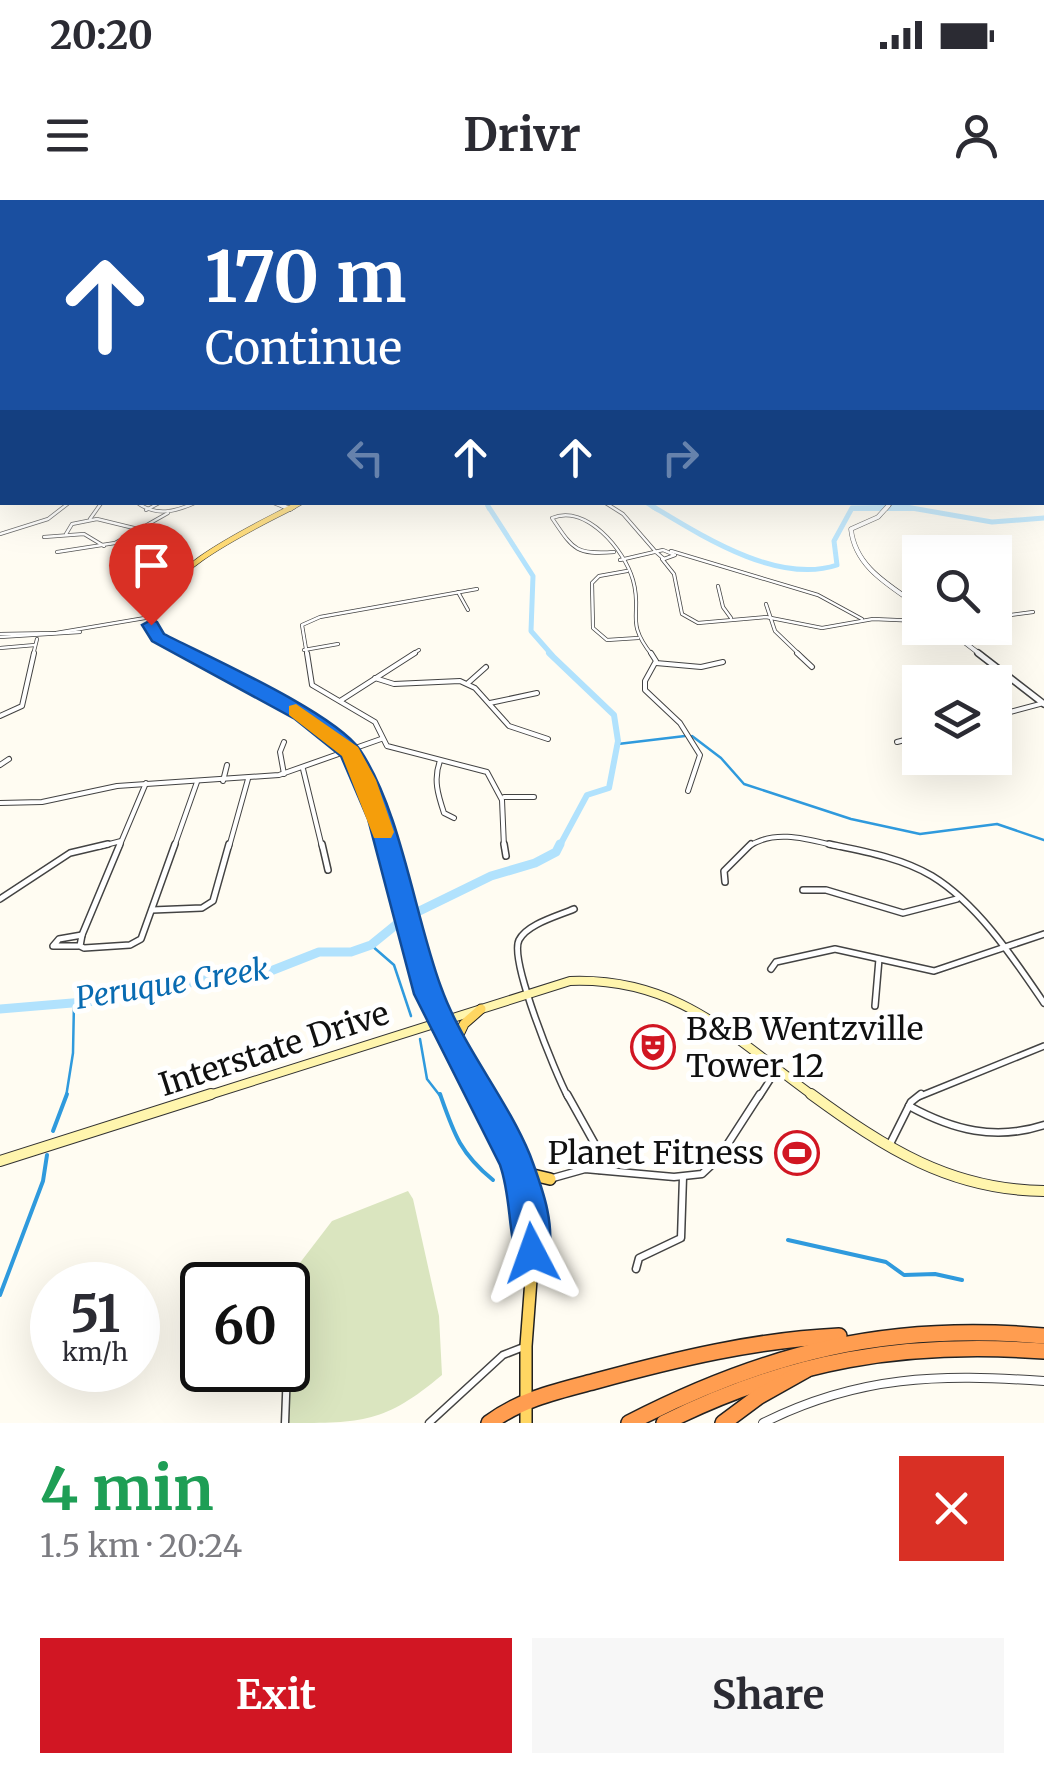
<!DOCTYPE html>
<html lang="en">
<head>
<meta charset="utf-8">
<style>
  body { margin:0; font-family:Merriweather,serif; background:#f7f7f7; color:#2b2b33; height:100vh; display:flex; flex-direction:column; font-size:38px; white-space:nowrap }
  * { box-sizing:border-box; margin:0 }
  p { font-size:32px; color:#7c7c81 }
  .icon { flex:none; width:55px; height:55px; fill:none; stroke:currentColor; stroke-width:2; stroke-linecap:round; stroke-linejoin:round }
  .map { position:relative; height:1223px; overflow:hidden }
  .side { display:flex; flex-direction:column; background:#fff; flex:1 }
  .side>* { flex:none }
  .banner { position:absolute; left:0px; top:0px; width:1045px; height:305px; box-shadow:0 10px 40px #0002; background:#1a4fa0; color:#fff; overflow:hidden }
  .tools { position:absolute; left:902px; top:335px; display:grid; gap:20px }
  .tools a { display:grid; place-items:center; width:110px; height:110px; border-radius:0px; background:#fff; box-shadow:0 10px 40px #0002; font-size:50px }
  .speed { position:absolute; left:30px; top:1062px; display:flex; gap:20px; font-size:50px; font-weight:700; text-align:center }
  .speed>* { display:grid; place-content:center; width:130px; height:130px; border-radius:50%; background:#fff; box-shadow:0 10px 40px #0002; line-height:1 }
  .speed small { font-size:25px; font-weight:400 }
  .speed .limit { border:5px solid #111; border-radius:15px; background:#fff; color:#111 }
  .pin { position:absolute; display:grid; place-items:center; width:85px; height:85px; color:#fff; margin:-102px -42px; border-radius:50% 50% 50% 0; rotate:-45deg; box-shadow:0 0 10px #0007 }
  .pin .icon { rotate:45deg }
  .me { position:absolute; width:110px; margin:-55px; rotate:356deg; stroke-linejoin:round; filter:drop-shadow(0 0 8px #0008) }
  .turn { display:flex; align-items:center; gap:35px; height:210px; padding:0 40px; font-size:45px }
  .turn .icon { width:130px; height:130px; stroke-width:2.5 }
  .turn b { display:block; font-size:70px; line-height:85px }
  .lanes { display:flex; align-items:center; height:95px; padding:0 40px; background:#0003; justify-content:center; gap:50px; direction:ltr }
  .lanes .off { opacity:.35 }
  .round { display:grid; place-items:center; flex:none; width:105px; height:105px; border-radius:0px; background:#f7f7f7 }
  .headline { display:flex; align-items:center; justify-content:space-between; height:170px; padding:0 40px }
  h1 { font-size:60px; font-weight:700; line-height:75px; color:#1e9e55 }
  .button { display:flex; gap:20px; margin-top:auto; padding:20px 40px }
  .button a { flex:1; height:115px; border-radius:0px; background:#d11623; color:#fff; font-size:40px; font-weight:700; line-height:115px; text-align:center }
  .button a+a { background:#f7f7f7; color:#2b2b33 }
  .status { display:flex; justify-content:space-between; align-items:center; height:70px; padding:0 50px; background:#fff; direction:ltr }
  .status svg { height:28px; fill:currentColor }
  header { display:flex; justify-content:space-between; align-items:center; height:130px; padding:0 40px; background:#fff; font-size:45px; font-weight:700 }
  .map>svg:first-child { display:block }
</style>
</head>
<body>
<div class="status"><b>20:20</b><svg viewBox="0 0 49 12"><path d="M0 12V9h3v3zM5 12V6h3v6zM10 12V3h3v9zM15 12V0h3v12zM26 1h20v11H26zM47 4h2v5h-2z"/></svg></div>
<header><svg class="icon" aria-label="menu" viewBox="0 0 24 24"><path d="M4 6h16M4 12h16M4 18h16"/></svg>Drivr<svg class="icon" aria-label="person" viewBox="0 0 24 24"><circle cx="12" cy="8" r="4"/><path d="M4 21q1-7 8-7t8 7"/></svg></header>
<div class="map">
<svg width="1044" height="1223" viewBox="0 0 1044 1223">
  <rect width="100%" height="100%" fill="#fffcf2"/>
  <path fill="#dae5bf" d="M408,991l5,8 26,117 3,59c-57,48 -80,48 -153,48l-1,-138h-5l49,-64z"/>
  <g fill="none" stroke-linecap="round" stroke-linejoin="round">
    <g stroke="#2f9add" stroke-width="2.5">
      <path d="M692,536l29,22 23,26 107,35 69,15 77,-10 47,16"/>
      <path d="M618,544l67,-8"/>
      <path d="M371,745l23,20 17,51"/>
      <path d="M420,839l7,40 14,18"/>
      <path d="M66,897l7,-44 1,-51"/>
    </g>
    <g stroke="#2f9add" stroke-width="4">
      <path d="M440,894c14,40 20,59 53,86"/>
      <path d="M53,931l14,-37"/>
      <path d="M788,1040l98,22 18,13 31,-1 27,6"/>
      <path d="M0,1095l43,-114 4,-26"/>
    </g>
    <g stroke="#b1e2fd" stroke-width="4">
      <path d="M486,302l3,7"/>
      <path d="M645,302l11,7"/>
      <path d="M852,309h64"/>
    </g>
    <g stroke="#b1e2fd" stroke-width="5">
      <path d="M488,306l45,70 -2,55 21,24"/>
      <path d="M652,306c50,30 126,79 185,59l-3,-24 18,-33 54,-1 86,15 52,-4"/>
    </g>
    <path stroke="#b1e2fd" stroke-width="6" d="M549,453l65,62 4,26 -9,47 -22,7 -28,52"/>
    <path stroke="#b1e2fd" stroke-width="9" d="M0,809l96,-8 124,-24 38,-1 61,-24h32l20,-7 32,-26 88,-43 44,-13 21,-11 4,-8"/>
    <g stroke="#434343" stroke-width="4">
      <g id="minor-far3">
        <path d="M136,302c20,15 39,10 61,0"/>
        <path d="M319,302h36"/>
        <path d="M604,302l19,12 33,38"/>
        <path d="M146,310l15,-8"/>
        <path d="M90,319l12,-17"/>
        <path d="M0,334l48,-15 22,-17"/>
        <path d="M66,334l6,-10 25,-5 45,11"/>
        <path d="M44,337l40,-3 20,12"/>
        <path d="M671,351l147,44 44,24"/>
        <path d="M57,352l58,-9 53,-30"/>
        <path d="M614,352c-39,3 -41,-3 -62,-34 34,-14 72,31 81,62 10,35 -9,40 19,75"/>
        <path d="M662,359l12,15 8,40 16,9 68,-6 56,11 51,-9 47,2"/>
        <path d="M620,360l43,-10 12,5 -11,4 -8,-7"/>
        <path d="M627,371l-28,5 -7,7 1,45 14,12 31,-2"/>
        <path d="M718,386l5,21 8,11"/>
        <path d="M458,392l10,18"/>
        <path d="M766,404l9,27 25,24"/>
        <path d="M995,417l38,-5"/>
        <path d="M0,434l56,-1 95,-16"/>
        <path d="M0,437l80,-5"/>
        <path d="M0,448l35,-3"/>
        <path d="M304,450l34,-6"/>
        <path d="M33,455l4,-16"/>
        <path d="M307,455l-5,-30 18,-8 157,-28"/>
        <path d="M411,455l8,-5"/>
      </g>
    </g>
    <g stroke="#434343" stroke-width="6">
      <g id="minor-far2">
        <path d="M307,453l5,32 63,37 12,24 100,26 15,28 2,47"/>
        <path d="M651,453l5,8 -11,20v9l35,33 20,32 -12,36"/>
        <path d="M797,453l15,14"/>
        <path d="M656,463l45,4 22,-5"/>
        <path d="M942,474l25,4 36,-7"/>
        <path d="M375,478l19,6 66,-3 15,7 34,38 39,13"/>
        <path d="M468,483l18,-16"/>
        <path d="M340,501l75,-48"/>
        <path d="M490,503l47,-10"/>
        <path d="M0,516l22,-10 12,-53"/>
        <path d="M995,516l49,-13"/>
        <path d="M284,542l-4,10 4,22"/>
        <path d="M897,542l23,-6"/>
        <path d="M440,561c-7,18 -2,34 4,52l10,5"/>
        <path d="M0,565l9,-6"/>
        <path d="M303,569l19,78"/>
        <path d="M223,581l4,-16"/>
        <path d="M504,597h30"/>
        <path d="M0,603l42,-1 75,-16 162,-11 102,-36"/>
        <path d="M98,647l23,-6"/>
        <path d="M119,647l27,-64"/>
        <path d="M174,647l23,-65"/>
        <path d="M229,647l19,-68"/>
        <path d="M748,647c27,-19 62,-7 92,0"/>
      </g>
    </g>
    <g stroke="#434343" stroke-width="8">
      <g id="minor-far1">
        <path d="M120,644l-38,91 -2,11 4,2 46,-3 11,-6 34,-95"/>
        <path d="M322,644l6,26"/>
        <path d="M504,644l2,12"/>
        <path d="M829,644c34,7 73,14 103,32 46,28 82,83 112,127"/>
        <path d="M725,682l-1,-11 27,-27"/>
        <path d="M803,690h23l77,23 54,-14"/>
        <path d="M0,699l70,-46 38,-9"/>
        <path d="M152,710l50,-2 11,-7 16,-57"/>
        <path d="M78,746h-25l6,-7 23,-4"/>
        <path d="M771,769l5,-7 59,-13 99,22 110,-37"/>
        <path d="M875,806l4,-47"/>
        <path d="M568,897c-12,-22 -59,-137 -49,-157 8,-16 39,-24 55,-31"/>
        <path d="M759,897l18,-28"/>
        <path d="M918,897l126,-51"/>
      </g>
    </g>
    <g stroke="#434343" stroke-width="9">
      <g id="minor">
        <path d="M567,894l29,52 4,24"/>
        <path d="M909,906c44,24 86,35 135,19"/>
        <path d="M891,942l20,-40 10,-8"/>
        <path d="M553,978l32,-9 89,8 28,-3 16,-15 42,-65"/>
        <path d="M636,1069l3,-11 42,-20 2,-61"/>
        <path d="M285,1223l2,-53"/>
        <path d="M429,1223l74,-68 18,-7"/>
      </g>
    </g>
    <g stroke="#434343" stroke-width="4">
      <g id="tertiary-far3">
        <path d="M271,302l18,7"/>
        <path d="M886,309l6,-7"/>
      </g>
    </g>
    <g stroke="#434343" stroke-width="5">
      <g id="tertiary-far2">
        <path d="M283,306l7,3"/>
        <path d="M888,306l-10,11 -27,12c4,39 40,57 69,78"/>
        <path d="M946,428l35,27"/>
      </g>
    </g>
    <g stroke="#434343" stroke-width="8">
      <path id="tertiary-far1" d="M978,453l66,51"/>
    </g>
    <g stroke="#434343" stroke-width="10">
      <path id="tertiary" d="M763,1223c96,-48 176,-49 281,-42"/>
    </g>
    <g stroke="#323232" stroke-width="10">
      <path id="secondary-far1" d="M203,897l367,-116c108,-4 163,57 245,116"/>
    </g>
    <g stroke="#323232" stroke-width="12">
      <g id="secondary">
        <path d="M811,894c74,54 139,96 233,97"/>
        <path d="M0,961l211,-67"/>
      </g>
    </g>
    <g stroke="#212121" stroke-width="5">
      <path id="primary-far4" d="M290,309l12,-7"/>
    </g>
    <g stroke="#212121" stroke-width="6">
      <g id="primary-far3">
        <path d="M158,437l34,18"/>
        <path d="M158,439c-2,-7 -5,-16 -4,-23 8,-48 101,-89 140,-110"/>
      </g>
    </g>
    <g stroke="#212121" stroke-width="9">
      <path id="primary-far2" d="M187,453c46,24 118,52 153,89 26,26 37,70 47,105"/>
    </g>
    <g stroke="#212121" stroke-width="11">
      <g id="primary-far1">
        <path d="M386,644l42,150 54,103"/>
        <path d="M454,845l10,-21 17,-15"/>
      </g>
    </g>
    <g stroke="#212121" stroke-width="14">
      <g id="primary">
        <path d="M481,894l33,64 13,35 6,60 -7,93v77"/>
        <path d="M516,960l17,15 17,4"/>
      </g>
    </g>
    <g stroke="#212121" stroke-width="18">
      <g id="motorway">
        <path d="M489,1223c32,-24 69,-32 107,-42 81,-22 159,-41 243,-45"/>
        <path d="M629,1223c138,-71 260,-101 415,-87"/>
        <path d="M664,1223c126,-63 240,-82 380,-72"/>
        <path d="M723,1223l35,-26 48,-27"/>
      </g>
    </g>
    <use href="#minor-far3" stroke="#fff" stroke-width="2.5"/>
    <use href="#minor-far2" stroke="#fff" stroke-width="4"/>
    <use href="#minor-far1" stroke="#fff" stroke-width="5"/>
    <use href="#minor" stroke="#fff" stroke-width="6"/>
    <use href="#tertiary-far3" stroke="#fff" stroke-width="2.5"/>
    <use href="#tertiary-far2" stroke="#fff" stroke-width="4"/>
    <use href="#tertiary-far1" stroke="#fff" stroke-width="5"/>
    <use href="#tertiary" stroke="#fff" stroke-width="8"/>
    <use href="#secondary-far1" stroke="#fff5ad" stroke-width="8"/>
    <use href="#secondary" stroke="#fff5ad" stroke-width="10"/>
    <use href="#primary-far4" stroke="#ffd662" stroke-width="4"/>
    <use href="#primary-far3" stroke="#ffd662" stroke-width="5"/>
    <use href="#primary-far2" stroke="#ffd662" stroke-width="6"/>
    <use href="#primary-far1" stroke="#ffd662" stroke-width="9"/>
    <use href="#primary" stroke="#ffd662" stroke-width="11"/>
    <use href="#motorway" stroke="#ff9d50" stroke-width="15"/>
  </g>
  <linearGradient id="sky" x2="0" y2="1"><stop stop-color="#92c6f0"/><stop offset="0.53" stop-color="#fffef9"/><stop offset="1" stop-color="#fffef9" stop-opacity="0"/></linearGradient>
  <rect width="1044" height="367" fill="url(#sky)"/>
  <path fill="#1a73e8" stroke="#114b97" stroke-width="2.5" d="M151,420l6,2 7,12c45,23 171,79 196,116 41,61 55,167 81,237 21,59 65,110 89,168 12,32 29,77 15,110l-13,6 -12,-6c-13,-30 -8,-66 -20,-100l-86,-171 -46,-175 -27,-63 -46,-37 -143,-78 -10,-16z"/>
  <path fill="#f59e0b" d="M296,504l62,43 18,33 18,52 -3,6h-17l-32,-82 -53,-41v-9z"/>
  <defs>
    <g id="theatre-ring" transform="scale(2.25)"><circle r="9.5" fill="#fff" stroke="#d11623" stroke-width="1.5"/><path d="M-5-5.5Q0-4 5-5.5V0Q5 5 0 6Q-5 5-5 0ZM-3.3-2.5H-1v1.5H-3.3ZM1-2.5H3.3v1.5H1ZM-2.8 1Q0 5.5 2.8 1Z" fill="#d11623"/></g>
    <g id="stadium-ring" transform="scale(2.25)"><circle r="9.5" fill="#fff" stroke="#d11623" stroke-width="1.5"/><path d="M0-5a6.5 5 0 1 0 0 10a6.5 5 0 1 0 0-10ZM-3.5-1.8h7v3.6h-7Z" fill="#d11623"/></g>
  </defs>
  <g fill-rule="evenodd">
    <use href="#theatre-ring" x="653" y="847"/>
    <use href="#stadium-ring" x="797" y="953"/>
  </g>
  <g text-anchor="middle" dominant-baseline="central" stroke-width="10" stroke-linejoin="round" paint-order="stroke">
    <g font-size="30" font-style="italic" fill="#096bb1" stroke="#fff">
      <text transform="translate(172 783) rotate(-9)">Peruque Creek</text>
    </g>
    <g font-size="32" fill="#101010" stroke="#fff" text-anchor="start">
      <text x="686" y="829">B&amp;B Wentzville<tspan x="686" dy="37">Tower 12</tspan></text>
      <text x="764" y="953" text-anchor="end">Planet Fitness</text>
    </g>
    <g font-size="32" fill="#101010" stroke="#fff">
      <text transform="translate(274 849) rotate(-18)">Interstate Drive</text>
    </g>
  </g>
</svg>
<div class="tools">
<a><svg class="icon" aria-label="search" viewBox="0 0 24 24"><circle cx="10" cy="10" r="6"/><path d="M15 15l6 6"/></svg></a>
<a><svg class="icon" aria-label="layers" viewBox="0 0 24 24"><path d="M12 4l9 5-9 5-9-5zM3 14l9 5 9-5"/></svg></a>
</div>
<div class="speed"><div>51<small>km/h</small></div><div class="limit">60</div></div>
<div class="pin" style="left:151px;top:425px;background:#d93025"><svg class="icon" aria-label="arrive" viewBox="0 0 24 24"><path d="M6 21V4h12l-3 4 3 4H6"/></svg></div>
<svg class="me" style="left:532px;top:1053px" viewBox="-20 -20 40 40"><path d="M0-17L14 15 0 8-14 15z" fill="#1a73e8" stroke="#fff" stroke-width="4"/></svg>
<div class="banner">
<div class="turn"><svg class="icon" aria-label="ahead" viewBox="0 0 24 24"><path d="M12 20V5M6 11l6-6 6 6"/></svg><div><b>170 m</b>Continue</div></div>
<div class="lanes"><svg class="icon off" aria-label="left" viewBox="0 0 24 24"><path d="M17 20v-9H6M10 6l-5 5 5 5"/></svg><svg class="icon" aria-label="ahead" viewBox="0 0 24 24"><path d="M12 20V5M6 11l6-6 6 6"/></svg><svg class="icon" aria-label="ahead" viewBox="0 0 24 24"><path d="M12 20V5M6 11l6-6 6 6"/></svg><svg class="icon off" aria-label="right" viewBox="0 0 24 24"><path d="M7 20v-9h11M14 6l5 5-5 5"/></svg></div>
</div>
</div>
<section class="side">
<div class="headline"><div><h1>4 min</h1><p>1.5 km · 20:24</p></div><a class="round" style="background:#d93025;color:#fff"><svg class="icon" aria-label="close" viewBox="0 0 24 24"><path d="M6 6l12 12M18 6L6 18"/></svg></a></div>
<div class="button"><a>Exit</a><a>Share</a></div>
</section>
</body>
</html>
